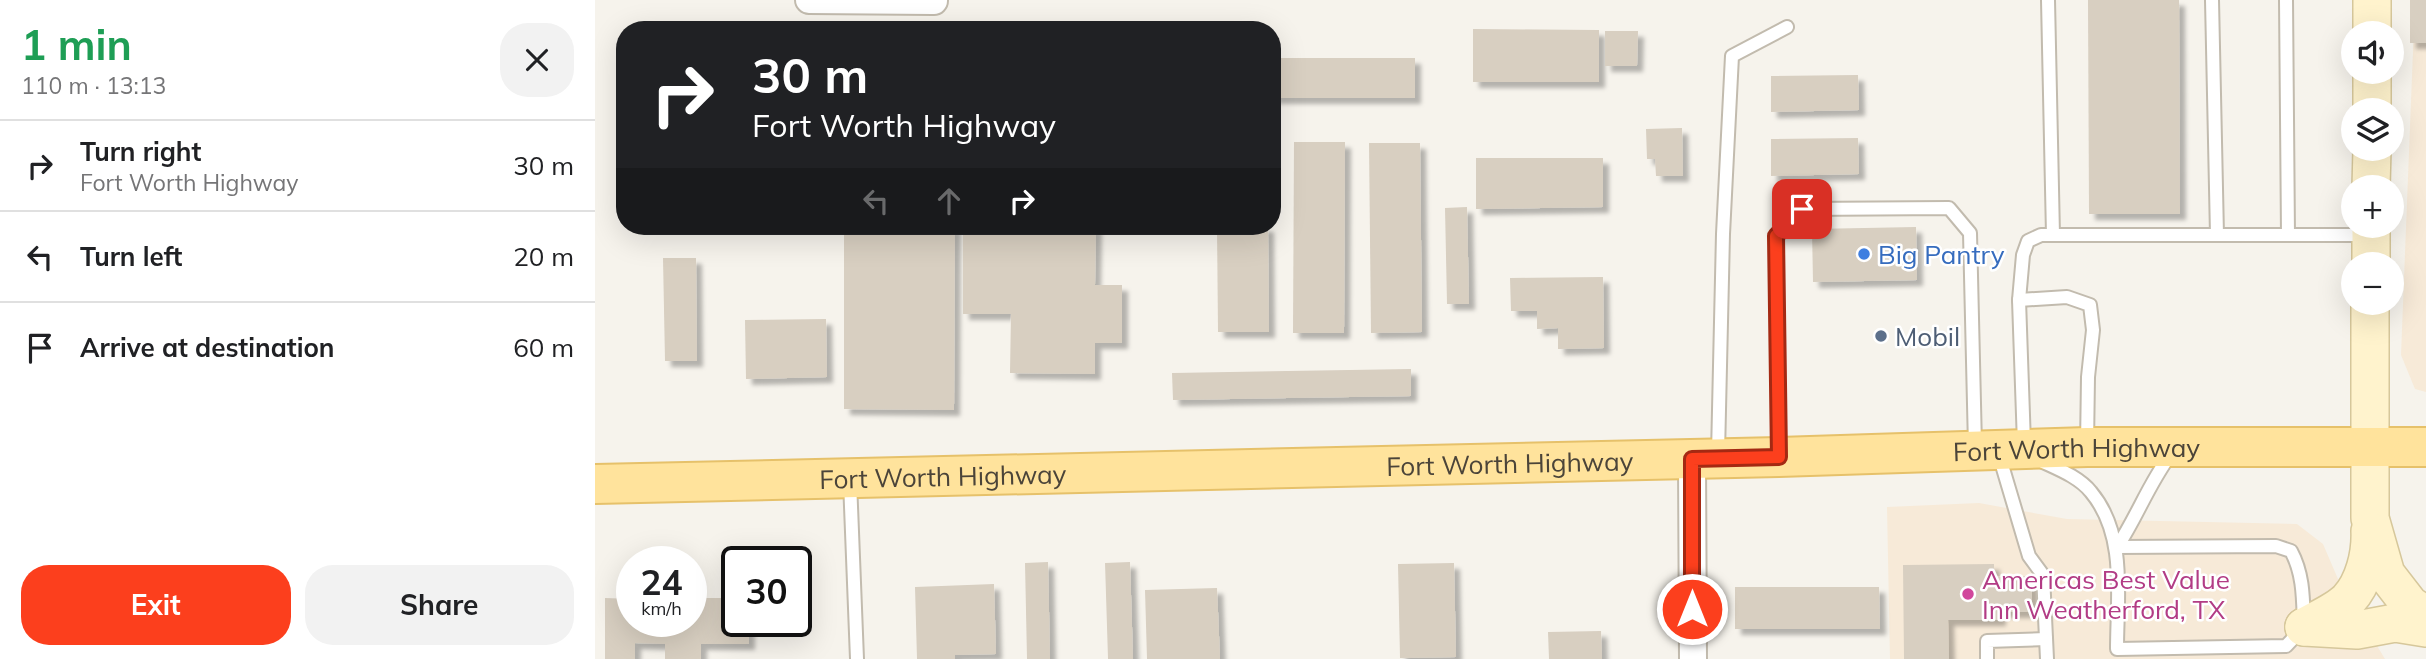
<!DOCTYPE html>
<html lang="en">
<head>
<meta charset="utf-8">
<style>
  body { margin:0; font-family:Mulish,sans-serif; background:#f2f2f2; color:#202124; height:100vh; display:flex; flex-direction:column; font-size:26px; white-space:nowrap }
  * { box-sizing:border-box; margin:0 }
  p { font-size:23px; color:#757577 }
  .icon { flex:none; width:38px; height:38px; fill:none; stroke:currentColor; stroke-width:2; stroke-linecap:round; stroke-linejoin:round }
  .map { position:relative; flex:1; overflow:hidden }
  .side { display:flex; flex-direction:column; background:#fff; width:595px }
  .side>* { flex:none }
  .top-card { position:absolute; left:21px; top:21px; width:665px; height:214px; border-radius:28px; box-shadow:0 7px 28px #0002; background:#202124; color:#fff; overflow:hidden }
  .controls { position:absolute; left:1746px; top:21px; display:grid; gap:14px }
  .controls a { display:grid; place-items:center; width:63px; height:63px; border-radius:50%; background:#fff; box-shadow:0 7px 28px #0002; font-size:35px }
  .speed { position:absolute; left:21px; top:546px; display:flex; gap:14px; font-size:35px; font-weight:700; text-align:center }
  .speed>* { display:grid; place-content:center; width:91px; height:91px; border-radius:50%; background:#fff; box-shadow:0 7px 28px #0002; line-height:1 }
  .speed small { font-size:18px; font-weight:400 }
  .speed .limit { border:4px solid #111; border-radius:10px; background:#fff; color:#111 }
  .pin { position:absolute; display:grid; place-items:center; width:60px; height:60px; color:#fff; margin:-30px; border-radius:14px; box-shadow:0 4px 10px #0006 }
  .me { position:absolute; width:77px; margin:-38px; rotate:0deg; stroke-linejoin:round; filter:drop-shadow(0 0 5px #0008) }
  .turn { display:flex; align-items:center; gap:24px; height:147px; padding:0 21px; font-size:32px }
  .turn .icon { width:91px; height:91px; stroke-width:2.5 }
  .turn b { display:block; font-size:49px; line-height:60px }
  .lanes { display:flex; align-items:center; height:66px; padding:0 21px; background:#0003; justify-content:center; gap:35px; direction:ltr }
  .lanes .off { opacity:.35 }
  .round { display:grid; place-items:center; flex:none; width:74px; height:74px; border-radius:28px; background:#f2f2f2 }
  .head { display:flex; align-items:center; justify-content:space-between; height:119px; padding:0 21px }
  h1 { font-size:42px; font-weight:700; line-height:52px; color:#1e9e55 }
  .primary-button { display:flex; gap:14px; margin-top:auto; padding:14px 21px }
  .primary-button a { flex:1; height:80px; border-radius:28px; background:#fc3f1d; color:#fff; font-size:28px; font-weight:700; line-height:80px; text-align:center }
  .primary-button a+a { background:#f2f2f2; color:#202124 }
  ul { padding:0; list-style:none }
  li { display:flex; align-items:center; gap:21px; height:91px; padding:0 21px; border-top:2px solid #e0e0e0 }
  li div { flex:1 }
  li b { display:block; font-size:26px }
  li em { font-style:normal }
  main { display:flex; flex:1; min-height:0 }
  .map>svg:first-child { display:block }
</style>
</head>
<body>
<main>
<section class="side">
<div class="head"><div><h1>1 min</h1><p>110 m · 13:13</p></div><a class="round"><svg class="icon" aria-label="close" viewBox="0 0 24 24"><path d="M6 6l12 12M18 6L6 18"/></svg></a></div>
<ul>
<li><svg class="icon" aria-label="right" viewBox="0 0 24 24"><path d="M7 20v-9h11M14 6l5 5-5 5"/></svg><div><b>Turn right</b><p>Fort Worth Highway</p></div><em>30 m</em></li>
<li><svg class="icon" aria-label="left" viewBox="0 0 24 24"><path d="M17 20v-9H6M10 6l-5 5 5 5"/></svg><div><b>Turn left</b></div><em>20 m</em></li>
<li><svg class="icon" aria-label="arrive" viewBox="0 0 24 24"><path d="M6 21V4h12l-3 4 3 4H6"/></svg><div><b>Arrive at destination</b></div><em>60 m</em></li>
</ul>
<div class="primary-button"><a>Exit</a><a>Share</a></div>
</section>
<div class="map">
<svg width="1831" height="659" viewBox="0 0 1831 659">
  <defs>
    <filter id="shadow"><feDropShadow dx="6" dy="6" stdDeviation="2" flood-color="#0004"/></filter>
  </defs>
  <rect width="100%" height="100%" fill="#f6f3ec"/>
  <g fill="#f7ead8">
    <path d="M1820,0h11v392l-11,-3 -14,-34z"/>
    <path d="M1384,503l88,16 230,5 26,20 18,42 44,73h-495l-3,-152z"/>
  </g>
  <g fill="#d8cfc1" filter="url(#shadow)">
    <path d="M1493,0h91l1,214h-91z"/>
    <rect x="1815" y="0" width="16" height="43"/>
    <path d="M878,29l126,1v52h-126z"/>
    <path d="M1010,31h33l-1,35h-32z"/>
    <rect x="677" y="58" width="143" height="40"/>
    <path d="M1263,75l1,35 -88,2v-36z"/>
    <path d="M1087,128l1,48h-27l-1,-17h-8l-1,-30z"/>
    <path d="M1263,138l1,36 -88,2v-37z"/>
    <path d="M699,142h51l-1,191h-51z"/>
    <path d="M774,143h51l2,189 -51,1z"/>
    <path d="M881,158h127v49l-127,2z"/>
    <path d="M872,207l2,97h-22l-2,-96z"/>
    <path d="M249,226h111l-1,184 -110,-1z"/>
    <path d="M368,226h133l-1,59h27v58h-27v31l-85,-1 1,-59h-48z"/>
    <path d="M622,226h51l1,106h-51z"/>
    <path d="M1321,227l1,53 -104,2 -1,-53z"/>
    <path d="M68,258h33l1,103h-32z"/>
    <path d="M1008,277l1,71 -46,1v-21l-21,1v-18h-26l-1,-33z"/>
    <path d="M231,319l1,58 -81,2 -1,-59z"/>
    <path d="M816,369v27l-238,4 -1,-27z"/>
    <path d="M453,562l2,97h-23l-2,-96z"/>
    <path d="M535,562l3,97h-25l-3,-96z"/>
    <path d="M859,563l2,94 -56,1 -2,-94z"/>
    <path d="M1399,564v13l38,-1v36h-32v8h-52l1,39h-45l-1,-94z"/>
    <path d="M96,574h6v24h40v23h12v23h-48v15h-36v-15l-30,-1v16h-30v-61l27,1v22h59z"/>
    <path d="M399,584l2,70 -41,1v4h-38l-2,-72z"/>
    <path d="M1140,587h144l1,42h-145z"/>
    <path d="M622,588l3,71h-73l-2,-69z"/>
    <path d="M1006,631l1,28h-53l-1,-27z"/>
  </g>
  <g fill="none" stroke-linecap="round" stroke-linejoin="round">
    <g stroke="#c2bbae" stroke-width="16">
      <g id="lane">
        <path d="M1453,0l5,235"/>
        <path d="M1617,0l5,235"/>
        <path d="M1691,0l2,235"/>
        <path d="M1424,300l48,-3 23,8 3,25 -5,47 -1,68"/>
        <path d="M1429,444l-5,-144 4,-45 5,-14 13,-6h327"/>
        <path d="M1184,453l-3,-217 26,-27 147,-1 21,25 5,213"/>
        <path d="M1123,454l5,-220 9,-178 55,-29"/>
        <path d="M1404,455l30,101 14,19 4,84"/>
        <path d="M1446,461c17,8 38,16 50,31 36,43 26,105 26,157l169,-3 18,-19c-1,-27 0,-52 -13,-76l-15,-5 -159,1"/>
        <path d="M255,481l7,178"/>
        <path d="M1522,547c20,-30 32,-64 54,-93"/>
        <path d="M1392,659v-18l59,-2"/>
      </g>
    </g>
    <g stroke="#c2bbae" stroke-width="30">
      <g id="street">
        <path d="M214,0l125,1"/>
        <path d="M1097,459l1,200"/>
      </g>
    </g>
    <g stroke="#d6c79b" stroke-width="40">
      <g id="secondary">
        <path d="M1777,33v-33"/>
        <path d="M1777,110v-38"/>
        <path d="M1776,187l1,-38"/>
        <path d="M1776,264v-38"/>
        <path d="M1775,303v215l16,56 24,31 16,10"/>
        <path d="M1709,627c14,-8 33,-16 44,-27 16,-17 23,-46 22,-69"/>
        <path d="M1709,627l53,3 38,-7 31,5"/>
      </g>
    </g>
    <g stroke="#e6c16a" stroke-width="42">
      <g id="primary">
        <path id="s1" d="M0,484l1184,-27 308,-10h339"/>
      </g>
    </g>
    <use href="#lane" stroke="#fff" stroke-width="12"/>
    <use href="#street" stroke="#fff" stroke-width="26"/>
    <use href="#secondary" stroke="#fff3cd" stroke-width="37"/>
    <use href="#primary" stroke="#ffe39c" stroke-width="38"/>
  </g>
  <g fill="none" stroke-linecap="round" stroke-linejoin="round">
    <g stroke="#a42913" stroke-width="18">
      <path id="route" d="M1097,609v-150l87,-2 -3,-221 26,-27"/>
    </g>
    <use href="#route" stroke="#fc3f1d" stroke-width="12"/>
  </g>
  <circle fill="#3f7fe0" stroke="#fff" stroke-width="2.5" cx="1269" cy="254" r="7"/>
  <circle fill="#5c6f8a" stroke="#fff" stroke-width="2.5" cx="1286" cy="336" r="7"/>
  <circle fill="#d1479c" stroke="#fff" stroke-width="2.5" cx="1373" cy="594" r="7"/>
  <g text-anchor="middle" dominant-baseline="central" stroke-width="5" stroke-linejoin="round" paint-order="stroke">
    <g font-size="26" fill="#366cbe" stroke="#fff" text-anchor="start">
      <text x="1283" y="254">Big Pantry</text>
    </g>
    <g font-size="26" fill="#4e5e75" stroke="#fff" text-anchor="start">
      <text x="1300" y="336">Mobil</text>
    </g>
    <g font-size="26" fill="#4b4439" stroke="#fff">
      <text stroke="none"><textPath href="#s1" startOffset="1482">Fort Worth Highway</textPath></text>
      <text stroke="none"><textPath href="#s1" startOffset="915">Fort Worth Highway</textPath></text>
      <text stroke="none"><textPath href="#s1" startOffset="348">Fort Worth Highway</textPath></text>
    </g>
    <g font-size="26" fill="#b23c85" stroke="#fff" text-anchor="start">
      <text x="1387" y="579">Americas Best Value<tspan x="1387" dy="30">Inn Weatherford, TX</tspan></text>
    </g>
  </g>
</svg>
<div class="controls">
<a><svg class="icon" aria-label="sound" viewBox="0 0 24 24"><path d="M4 9h4l5-4v14l-5-4H4zM17 9q2 3 0 6"/></svg></a>
<a><svg class="icon" aria-label="layers" viewBox="0 0 24 24"><path d="M12 4l9 5-9 5-9-5zM3 14l9 5 9-5"/></svg></a>
<a>+</a>
<a>−</a>
</div>
<div class="speed"><div>24<small>km/h</small></div><div class="limit">30</div></div>
<div class="pin" style="left:1207px;top:209px;background:#d93025"><svg class="icon" aria-label="arrive" viewBox="0 0 24 24"><path d="M6 21V4h12l-3 4 3 4H6"/></svg></div>
<svg class="me" style="left:1097px;top:609px" viewBox="-20 -20 40 40"><circle r="17" fill="#fc3f1d" stroke="#fff" stroke-width="3"/><path d="M0-11L8 9 0 5-8 9z" fill="#fff"/></svg>
<div class="top-card">
<div class="turn"><svg class="icon" aria-label="right" viewBox="0 0 24 24"><path d="M7 20v-9h11M14 6l5 5-5 5"/></svg><div><b>30 m</b>Fort Worth Highway</div></div>
<div class="lanes"><svg class="icon off" aria-label="left" viewBox="0 0 24 24"><path d="M17 20v-9H6M10 6l-5 5 5 5"/></svg><svg class="icon off" aria-label="ahead" viewBox="0 0 24 24"><path d="M12 20V5M6 11l6-6 6 6"/></svg><svg class="icon" aria-label="right" viewBox="0 0 24 24"><path d="M7 20v-9h11M14 6l5 5-5 5"/></svg></div>
</div>
</div>
</main>
</body>
</html>
